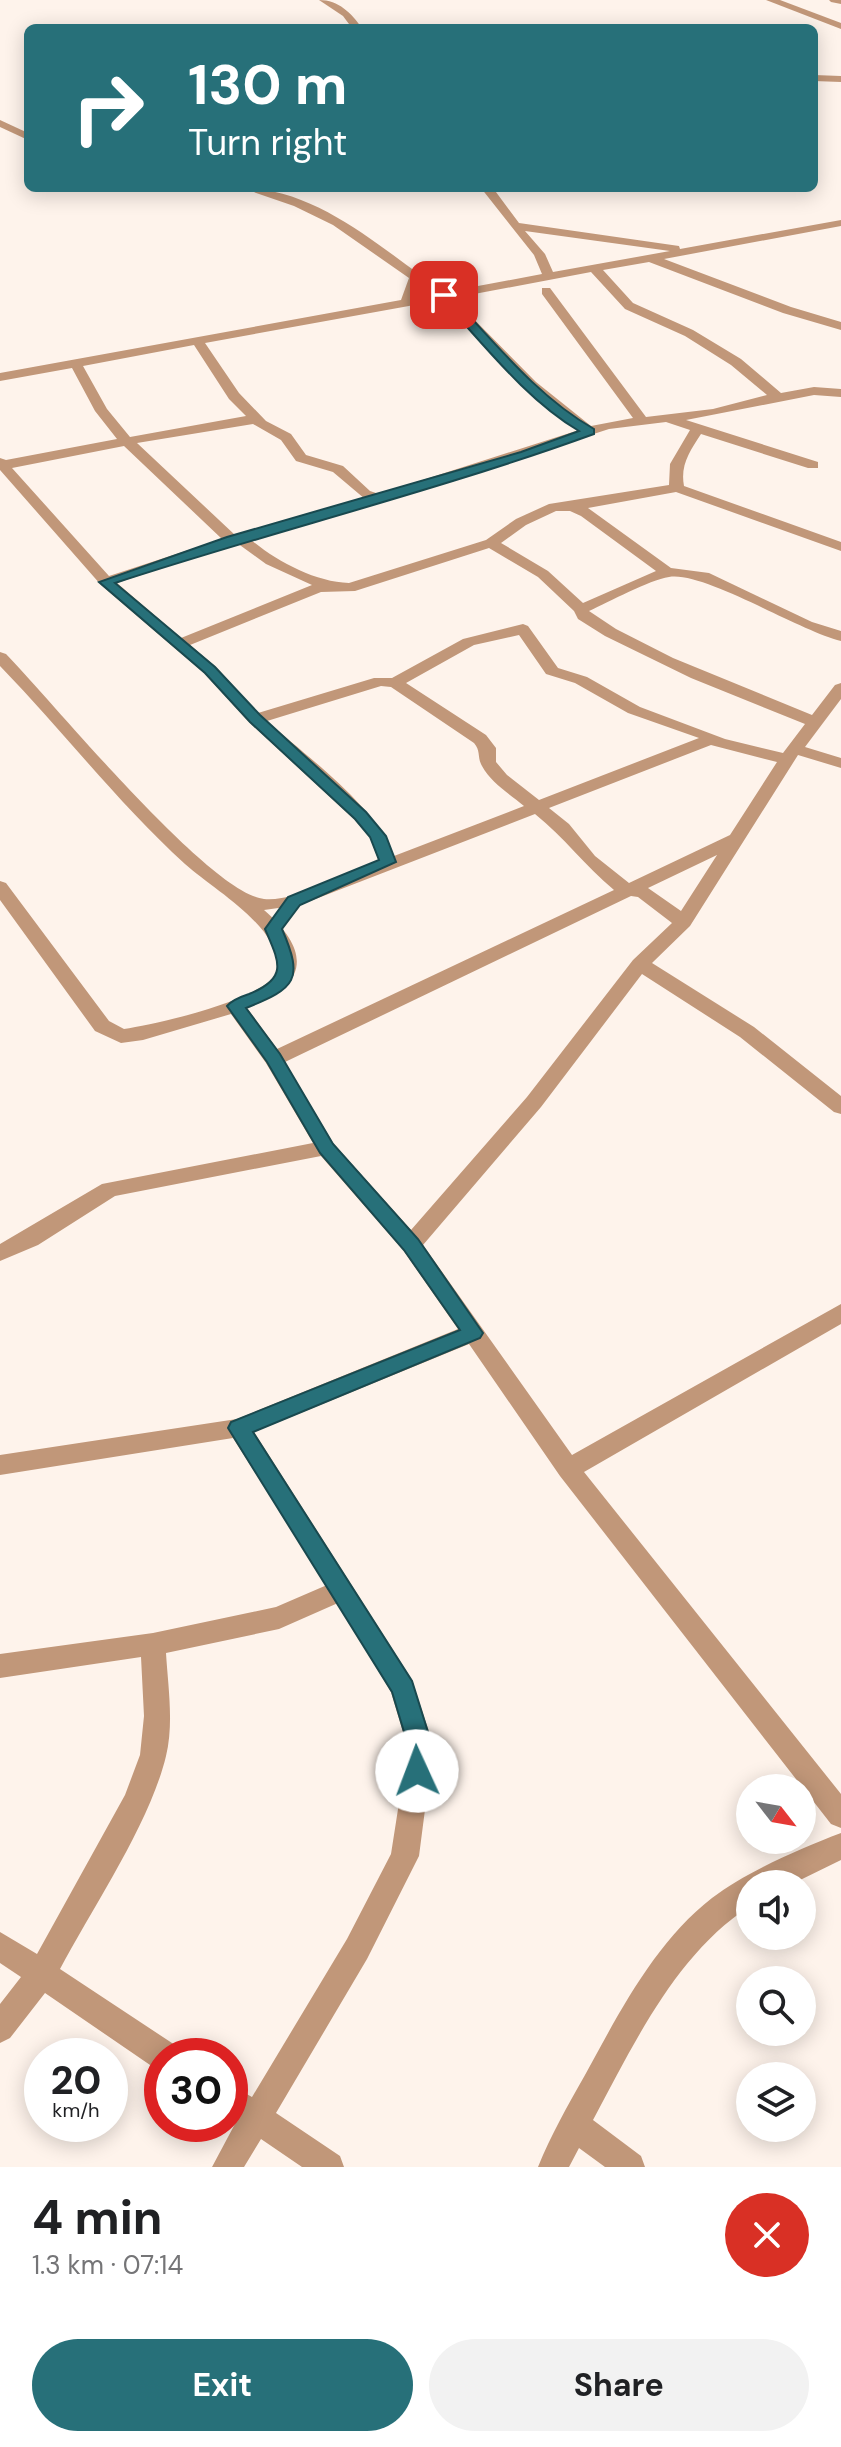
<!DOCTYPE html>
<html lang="en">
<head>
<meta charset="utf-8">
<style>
  body { margin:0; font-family:"DM Sans",sans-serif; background:#f2f2f2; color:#202124; height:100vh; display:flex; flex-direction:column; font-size:30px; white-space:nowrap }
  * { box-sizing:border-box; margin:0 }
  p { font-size:26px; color:#757577 }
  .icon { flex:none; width:44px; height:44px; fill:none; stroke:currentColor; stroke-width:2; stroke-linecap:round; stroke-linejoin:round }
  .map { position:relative; height:2167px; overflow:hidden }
  .panel { display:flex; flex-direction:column; background:#fff; flex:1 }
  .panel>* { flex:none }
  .guide { position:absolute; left:24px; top:24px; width:794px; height:168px; border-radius:12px; box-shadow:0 4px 20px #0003; background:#277079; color:#fff; overflow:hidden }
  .needle { width:52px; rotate:121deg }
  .fabs { position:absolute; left:736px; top:1774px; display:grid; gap:16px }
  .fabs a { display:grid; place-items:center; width:80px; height:80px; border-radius:50%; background:#fff; box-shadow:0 4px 20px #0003; font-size:40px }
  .speed { position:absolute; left:24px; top:2038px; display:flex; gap:16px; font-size:40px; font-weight:700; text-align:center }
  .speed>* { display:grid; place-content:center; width:104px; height:104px; border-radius:50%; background:#fff; box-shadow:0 4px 20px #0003; line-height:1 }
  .speed small { font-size:20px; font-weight:400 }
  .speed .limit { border:12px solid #d22; background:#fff; color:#111 }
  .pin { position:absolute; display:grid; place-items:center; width:68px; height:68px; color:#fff; margin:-34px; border-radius:16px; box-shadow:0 4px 12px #0006 }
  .me { position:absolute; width:88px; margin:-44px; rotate:358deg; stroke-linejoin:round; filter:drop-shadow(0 0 6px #0008) }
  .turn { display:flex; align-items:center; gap:28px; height:168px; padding:0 32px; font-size:36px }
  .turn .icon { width:104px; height:104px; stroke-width:2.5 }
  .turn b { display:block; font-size:56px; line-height:68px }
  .round { display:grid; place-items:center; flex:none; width:84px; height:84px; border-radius:42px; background:#f2f2f2 }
  .summary { display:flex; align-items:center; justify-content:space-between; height:136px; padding:0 32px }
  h1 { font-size:48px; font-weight:700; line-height:60px }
  .primary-button { display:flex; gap:16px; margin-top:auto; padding:16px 32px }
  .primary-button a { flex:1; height:92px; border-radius:48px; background:#277079; color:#fff; font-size:32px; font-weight:700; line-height:92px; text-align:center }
  .primary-button a+a { background:#f2f2f2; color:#202124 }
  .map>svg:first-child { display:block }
</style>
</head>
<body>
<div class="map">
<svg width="841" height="2167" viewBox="0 0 841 2167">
  <rect width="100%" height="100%" fill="#fef3eb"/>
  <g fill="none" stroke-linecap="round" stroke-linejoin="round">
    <g fill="#c19779" fill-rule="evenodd">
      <path d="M319,0c20,0 32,13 43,28h-10l-9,-12z"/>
      <path d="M766,0h14l61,23v6z"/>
      <path d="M829,0h12v4l-10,-2z"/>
      <path d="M814,75l27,1v6l-27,-1z"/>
      <path d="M0,120l28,13v7l-28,-13z"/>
      <path d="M242,188c67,0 126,49 177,86l-5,24 128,-24 -8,-19 -53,-67h12l26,35 160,23 1,3 161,-29v6l-177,33 127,48 50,15v8l-58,-17 -134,-51 -46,8 30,33 60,27 48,29 40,34 33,-6 27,2v8l-27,-2 -128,25 132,42v6h-10l-107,-34c-11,17 -21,31 -17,52l157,56v9l-165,-59 -88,16 83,60 38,5 103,49 29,9v10c-44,-11 -137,-70 -172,-64 -20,3 -60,25 -80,34l27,18 57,29 139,57 23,-30 6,-2v16l-36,48 36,11v10l-43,-13 -108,171 -38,37 102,64 87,69v18l-7,-2 -94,-75 -98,-63 -101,133 -118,138 149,210 269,-151v20l-257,148 257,322v34l-10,-4 -271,-348 -91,-132 -215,88 158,248 17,52 1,39 -11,85 -52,103 -91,154 64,43 4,11h-42l-41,-28 -17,28h-32l24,-45 -6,-4v-33l22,12 95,-158 44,-85 13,-83 -1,-39 -12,-40 -53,-89 -59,26 -113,24c2,33 8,70 0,103 -16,67 -73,151 -106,213l115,76 4,11h-17v14l-9,-3 -108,-74 -35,45 -10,5v-39l21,-27 -21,-14v-31l37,22 88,-159 15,-40 4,-39 -3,-59 -141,21v-24l153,-21 123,-26 51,-22 -94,-147 -233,37v-20l237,-36 221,-90 -55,-79 -82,-94 -206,40 -77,49 -38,16v-17l102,-60 211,-41 -47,-80 -35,-49 -88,26 -22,3 -26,-12 -95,-131v-19l6,2 103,138 15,8c33,-5 137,-28 154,-57 4,-45 -63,-81 -93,-108 -67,-61 -122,-133 -185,-198v-14l6,2c46,47 203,239 258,245 32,3 84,-25 115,-37l-9,-25 -16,-18 -105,-97 -45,-49 -103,-88 -101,-115v-12l6,2 111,-21 -22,-28 -23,-43 -72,13v-8l401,-73 8,-22 -76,-53 -39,-19zM525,231l145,20 -117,21 -8,-18zM591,272l34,37 60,27 46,29 36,30 -54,14 -67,8 -96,-129h-8v6l91,124 -42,8 -55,-44 -83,-84zM442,300l84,88 53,42 -200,64 -9,-3 -27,-25 -37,-11 -15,-21 -25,-13 -27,-28 -34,-50zM194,345l35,54 17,17 -116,21 -23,-28 -24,-43zM666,422l24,8 -20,34 -1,21 -120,19 -33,15 -30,21 -137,43c-34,-1 -73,-22 -99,-44l134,-37 225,-73zM253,424l28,16 15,21 37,11 32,27 -130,36 -98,-92zM124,446l98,93 -113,37 -97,-108zM556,511h14l11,5 75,55 -73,32 -35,-32 -47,-28 25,-18zM237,543l29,21 46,21 -131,53 -64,-55zM489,548l49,29 36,34 4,8 27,17 86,42 114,46 -22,29 -58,-14 -85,-32 -53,-30 -29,-9 -30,-42 -5,-2 -60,15 -71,39h-18l-116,35 -42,-46 -26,-22 131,-53 34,-1zM519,635l27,39 29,9 53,30 71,25 -160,62 -32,-25 -11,-13v-14l-10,-13 -80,-52 68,-38zM381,686l10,1 83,56c7,8 3,14 8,23 9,17 28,28 42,40l-130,50c-20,-52 -86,-98 -127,-135zM711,745l66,17 -47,73 -101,48 -34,-27 -26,-32 -20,-16zM535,814c29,23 50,52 79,76l-337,159 -30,-41c60,-22 66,-55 17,-98l36,-5zM717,855l-36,56 -33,-23zM631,896l7,1 34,26 -39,37 -106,137 -116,133 -78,-87 -48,-81z"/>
      <path d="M841,1833v27l-49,24h-42v22c-75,49 -116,138 -157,214l48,36 4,11h-40l-26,-19 -10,19h-31c13,-32 30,-62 47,-92 34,-62 70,-133 127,-177 34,-26 87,-49 129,-65z"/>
    </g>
  </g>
  <path fill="#277079" stroke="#19494f" stroke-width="2" d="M440,293h8c45,47 88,103 146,136v5c-157,57 -320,97 -479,149l100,84 45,48 106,97 20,24 10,26 -96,43 -18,24c22,51 14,59 -36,79l34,46 53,90 85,95 65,94 -3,5 -227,94 159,249 16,51 1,39 -3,8 -9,4 -9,-4 -4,-47 -12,-40 -164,-264 3,-6 229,-92 -56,-80 -84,-97 -53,-91 -40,-56c5,-6 13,-9 22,-12 40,-16 30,-32 16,-65l23,-32 91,-37 -9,-23 -15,-18 -105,-97 -45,-49 -106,-91 128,-45 294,-85 58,-21c-54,-32 -96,-88 -139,-134z"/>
</svg>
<div class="fabs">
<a><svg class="needle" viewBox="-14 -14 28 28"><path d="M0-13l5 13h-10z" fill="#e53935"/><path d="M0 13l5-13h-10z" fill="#757577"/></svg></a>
<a><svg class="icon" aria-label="sound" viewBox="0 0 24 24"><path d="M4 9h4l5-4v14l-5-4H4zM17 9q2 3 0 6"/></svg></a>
<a><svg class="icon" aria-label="search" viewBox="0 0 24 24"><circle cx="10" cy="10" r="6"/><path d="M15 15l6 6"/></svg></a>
<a><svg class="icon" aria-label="layers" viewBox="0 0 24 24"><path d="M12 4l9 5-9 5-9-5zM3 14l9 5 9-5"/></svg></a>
</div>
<div class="speed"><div>20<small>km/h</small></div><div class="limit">30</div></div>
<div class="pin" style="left:444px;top:295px;background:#d93025"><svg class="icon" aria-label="arrive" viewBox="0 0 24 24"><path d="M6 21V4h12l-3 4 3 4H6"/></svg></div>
<svg class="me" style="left:417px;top:1771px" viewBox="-20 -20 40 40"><circle r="19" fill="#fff"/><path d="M0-13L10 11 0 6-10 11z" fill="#277079"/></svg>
<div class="guide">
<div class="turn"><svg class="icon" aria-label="right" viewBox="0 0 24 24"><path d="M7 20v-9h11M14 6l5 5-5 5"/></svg><div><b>130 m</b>Turn right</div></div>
</div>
</div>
<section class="panel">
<div class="summary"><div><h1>4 min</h1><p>1.3 km · 07:14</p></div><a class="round" style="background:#d93025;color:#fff"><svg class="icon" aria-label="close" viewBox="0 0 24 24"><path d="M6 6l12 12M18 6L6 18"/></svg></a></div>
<div class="primary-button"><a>Exit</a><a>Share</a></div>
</section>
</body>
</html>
